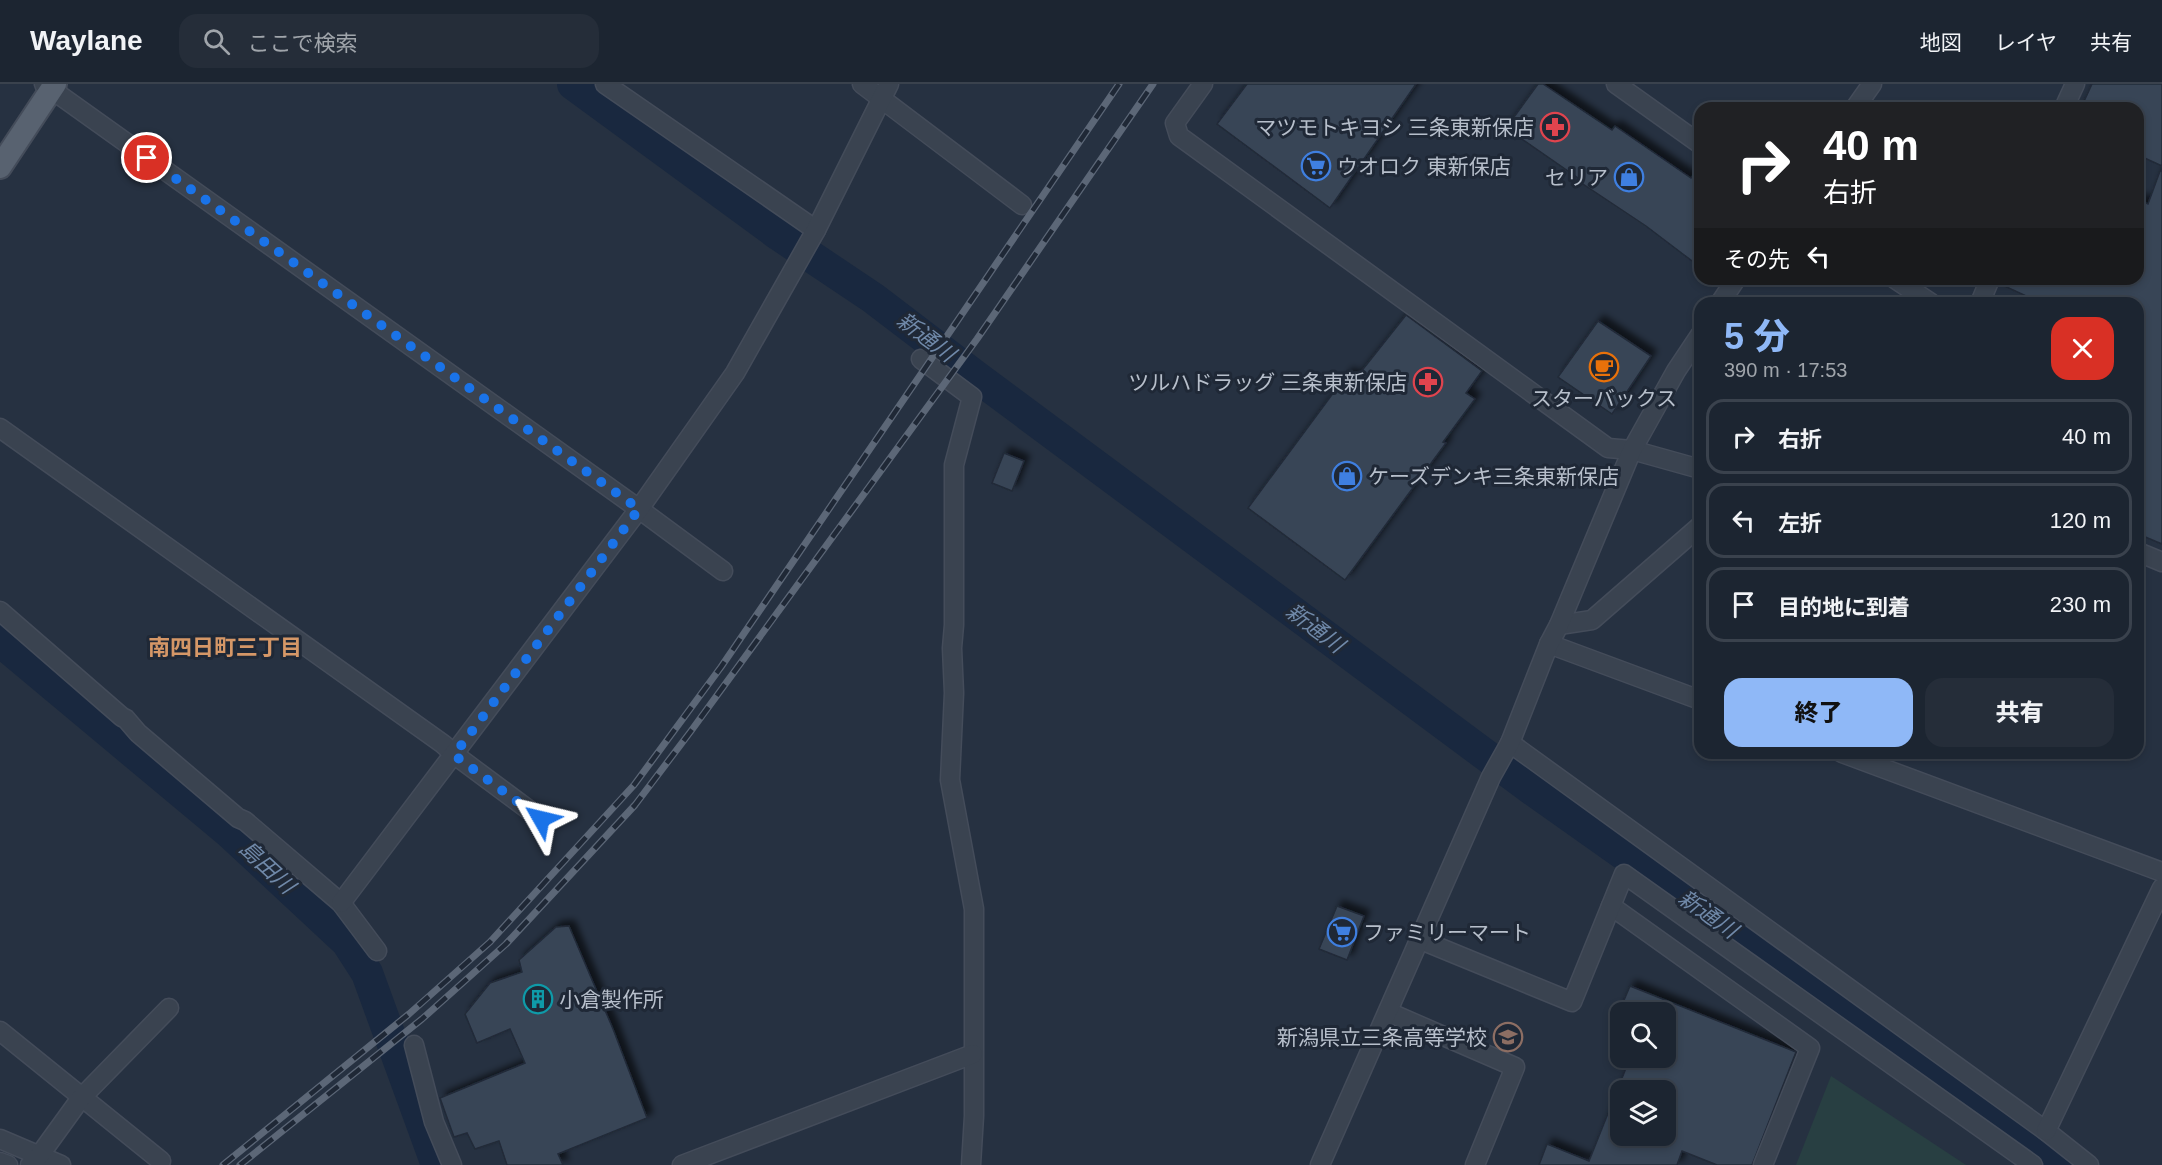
<!DOCTYPE html>
<html lang="ja">
<head>
<meta charset="utf-8">
<style>
  body { margin:0; font-family:Helvetica,"Noto Sans JP",sans-serif; background:#252d39; color:#f1f3f6; height:100vh; display:flex; flex-direction:column; font-size:22px; white-space:nowrap }
  * { box-sizing:border-box; margin:0 }
  p { font-size:20px; color:#a0a5ab }
  .icon { flex:none; width:33px; height:33px; fill:none; stroke:currentColor; stroke-width:2; stroke-linecap:round; stroke-linejoin:round }
  .map { position:relative; flex:1; overflow:hidden }
  .panel { position:absolute; left:1694px; top:213px; width:450px; height:462px; display:flex; flex-direction:column; background:#1c2531; border-radius:18px; box-shadow:0 3px 9px #0003,0 0 0 2px #3a424d }
  .panel>* { flex:none }
  .guide { position:absolute; left:1694px; top:18px; width:450px; height:183px; border-radius:18px; box-shadow:0 3px 9px #0003,0 0 0 2px #3a424d; background:#202124; color:#fff; overflow:hidden }
  .buttons { position:absolute; left:1610px; top:918px; display:grid; gap:12px }
  .buttons a { display:grid; place-items:center; width:66px; height:66px; border-radius:12px; background:#1c2531; box-shadow:0 3px 9px #0003,0 0 0 2px #3a424d; font-size:30px }
  .pin { position:absolute; display:grid; place-items:center; width:51px; height:51px; color:#fff; margin:-26px; border:3px solid #fff; border-radius:50%; box-shadow:0 2px 6px #0007 }
  .me { position:absolute; width:66px; margin:-33px; rotate:307deg; stroke-linejoin:round; filter:drop-shadow(0 0 4px #0008) }
  .turn { display:flex; align-items:center; gap:21px; height:126px; padding:0 30px; font-size:27px }
  .turn .icon { width:78px; height:78px; stroke-width:2.5 }
  .turn b { display:block; font-size:42px; line-height:51px }
  .then { display:flex; align-items:center; height:57px; padding:0 30px; background:#0003; gap:12px; font-size:22px }
  .round { display:grid; place-items:center; flex:none; width:63px; height:63px; border-radius:18px; background:#252d39 }
  .head { display:flex; align-items:center; justify-content:space-between; height:102px; padding:0 30px }
  h1 { font-size:36px; font-weight:800; line-height:45px; color:#8fb8f7 }
  .button { display:flex; gap:12px; margin-top:auto; padding:12px 30px }
  .button a { flex:1; height:69px; border-radius:18px; background:#8fb8f7; color:#111; font-size:24px; font-weight:800; line-height:69px; text-align:center }
  .button a+a { background:#252d39; color:#f1f3f6 }
  ul { padding:0; list-style:none }
  li { display:flex; align-items:center; gap:18px; height:75px; margin:0 12px 9px; padding:0 18px; border:3px solid #3a424d; border-radius:18px }
  li div { flex:1 }
  li b { display:block; font-size:22px }
  li em { font-style:normal }
  header { display:flex; align-items:center; gap:36px; box-sizing:border-box; height:84px; padding:0 30px; background:#1c2531; border-bottom:2px solid #3a424d }
  header strong { font-size:28px }
  nav { display:flex; gap:33px; margin-inline-start:auto; font-size:21px }
  .search { width:420px; height:54px; background:#252d39; display:flex; align-items:center; gap:15px; box-sizing:border-box; padding:0 21px; border-radius:18px; color:#a0a5ab; font-size:22px }
  .map>svg:first-child { display:block }
</style>
</head>
<body>
<header>
<strong>Waylane</strong>
<div class="search"><svg class="icon" aria-label="search" viewBox="0 0 24 24"><circle cx="10" cy="10" r="6"/><path d="M15 15l6 6"/></svg>ここで検索</div>
<nav><a>地図</a><a>レイヤ</a><a>共有</a></nav>
</header>
<div class="map">
<svg width="2162" height="1081" viewBox="0 0 2162 1081">
  <defs>
    <filter id="shadow"><feDropShadow dx="5.5" dy="-5.5" stdDeviation="3" flood-color="#0009"/></filter>
  </defs>
  <rect width="100%" height="100%" fill="#263141"/>
  <path fill="#283f42" d="M1831,992l135,89h-170z"/>
  <g fill="none" stroke-linecap="round" stroke-linejoin="round">
    <g stroke="#19283f" stroke-width="32">
      <path d="M573,0l206,151 94,63 101,77 556,413 533,377"/>
      <path d="M0,557l230,192 117,109 20,31 70,192"/>
    </g>
  </g>
  <g fill="#384557" stroke="#212a38" stroke-width="1.5" fill-rule="evenodd" filter="url(#shadow)">
    <path d="M1247,0h169l-86,124 -113,-84z"/>
    <path d="M1538,0h5l69,46 3,-4 76,52 9,-12v101l-54,-41 -69,-46 1,-2 -72,-50z"/>
    <path d="M2092,0h70v82l-24,-11v-47h-57z"/>
    <path d="M2160,87h2v373l-24,-10v-231h-107l2,-4 -33,-15 1,-5h137v-80l10,5z"/>
    <path d="M1406,231l76,56 -16,22 9,6 -32,43 3,1 -101,137 -97,-72 100,-135 8,5z"/>
    <path d="M1598,237l53,35 -39,58 -54,-37z"/>
    <path d="M1004,369l20,8 -12,30 -20,-8z"/>
    <path d="M1337,822l27,10 -17,44 -28,-11z"/>
    <path d="M569,842l44,103 34,89 -89,36 5,11h-56l-8,-24 -24,8 -8,-16 -13,4 -14,-39 85,-35 -15,-34 -33,14 -12,-29 25,-31 32,-11 -3,-12 37,-33z"/>
    <path d="M1630,902l166,66 -44,113h-35l-35,-14 -5,14h-138l8,-21 42,17 41,-103h35v-46h-46zM1620,1006h45v46h-45z"/>
  </g>
  <g fill="none" stroke-linecap="round" stroke-linejoin="round">
    <g stroke="#444c5a" stroke-width="21">
      <g id="minor">
        <path d="M44,0l595,425 84,62"/>
        <path d="M605,0l211,146"/>
        <path d="M862,0l160,121"/>
        <path d="M1203,0l-28,39 4,13 429,312 24,2 68,19"/>
        <path d="M1616,0l84,60"/>
        <path d="M1855,24l17,-24"/>
        <path d="M2064,24l11,-24"/>
        <path d="M1895,195l36,24"/>
        <path d="M1720,219l16,-24"/>
        <path d="M1980,219l10,-24"/>
        <path d="M921,275l51,38 -18,68v160l-2,23 2,45 -4,87 24,129v207l-3,49"/>
        <path d="M0,344l443,316 12,11 86,64"/>
        <path d="M2138,468l24,10"/>
        <path d="M0,527l122,106 4,2 12,14 100,85 7,3 96,82 36,48"/>
        <path d="M1559,541l33,-5 108,-94"/>
        <path d="M1549,560l151,56"/>
        <path d="M1510,659l536,388 43,34"/>
        <path d="M1842,669l320,119"/>
        <path d="M341,819l298,-394 96,-136 81,-143 73,-146"/>
        <path d="M1611,822l199,142 -47,117"/>
        <path d="M1421,856l151,62 52,-128 409,291"/>
        <path d="M1388,928l127,55 -40,98"/>
        <path d="M0,947l161,130"/>
        <path d="M414,961l20,77 18,43"/>
        <path d="M2046,1047l116,-243"/>
        <path d="M0,1055l61,26"/>
        <path d="M0,1078l8,3"/>
        <path d="M30,1081l9,-9 42,-58 88,-90"/>
        <path d="M682,1081l291,-111"/>
        <path d="M1320,1081l171,-388 19,-34 39,-99 10,-19 73,-175 44,-79 24,-36"/>
      </g>
    </g>
    <g stroke="#444c5a" stroke-width="26">
      <path id="major" d="M0,83l55,-83"/>
    </g>
    <use href="#minor" stroke="#3a4350" stroke-width="18"/>
    <use href="#major" stroke="#586270" stroke-width="22"/>
    <g stroke="#5c6777" stroke-width="7">
      <g id="rail">
        <path d="M223,1081l186,-151 81,-72 144,-157 87,-118 398,-583"/>
        <path d="M240,1081l182,-146 84,-75 129,-139 56,-74 286,-392 176,-255"/>
      </g>
    </g>
    <use href="#rail" stroke="#1f2836" stroke-width="4.5" stroke-dasharray="14" stroke-linecap="butt"/>
  </g>
  <g fill="none" stroke-linecap="round" stroke-linejoin="round">
    <path stroke="#1a73e8" stroke-width="10" stroke-dasharray="0 18" d="M147,74l492,351 -185,246 87,64"/>
  </g>
  <defs>
    <g id="pharmacy-ring" transform="scale(1.5)"><circle r="9.5" fill="#1f2836" stroke="#e0444e" stroke-width="1.5"/><path d="M-2-6h4v4h4v4h-4v4h-4v-4h-4v-4h4Z" fill="#e0444e"/></g>
    <g id="supermarket-ring" transform="scale(1.5)"><circle r="9.5" fill="#1f2836" stroke="#3f7fe0" stroke-width="1.5"/><path d="M-6-5.5h2.5l.6 2H6L4.5 2H-2.5L-4.4-4H-6ZM-1.5 3.2a1.3 1.3 0 1 0 .1 0ZM3 3.2a1.3 1.3 0 1 0 .1 0Z" fill="#3f7fe0"/></g>
    <g id="shop-ring" transform="scale(1.5)"><circle r="9.5" fill="#1f2836" stroke="#3f7fe0" stroke-width="1.5"/><path d="M-5-2.5h2.3a2.7 3.5 0 0 1 5.4 0H5L5.5 6h-11ZM-1.5-2.5h3a1.5 2.3 0 0 0-3 0Z" fill="#3f7fe0"/></g>
    <g id="cafe-ring" transform="scale(1.5)"><circle r="9.5" fill="#1f2836" stroke="#e8710a" stroke-width="1.5"/><path d="M-5.5-4.5H6V0H3Q3 3.5 0 3.5H-2.5Q-5.5 3.5-5.5 0ZM3-3.2v2h1.7v-2ZM-6 4.5H4V6H-6Z" fill="#e8710a"/></g>
    <g id="building-ring" transform="scale(1.5)"><circle r="9.5" fill="#1f2836" stroke="#0f9aa8" stroke-width="1.5"/><path d="M-4-6H4V6H1V3H-1V6H-4ZM-2.5-4.3h1.7v1.8h-1.7ZM.8-4.3h1.7v1.8H.8ZM-2.5-1h1.7V.8h-1.7ZM.8-1h1.7V.8H.8Z" fill="#0f9aa8"/></g>
    <g id="school-ring" transform="scale(1.5)"><circle r="9.5" fill="#1f2836" stroke="#8d6e63" stroke-width="1.5"/><path d="M0-5L7-2L0 1L-7-2ZM-4 1L0 2.5L4 1V4Q0 6-4 4Z" fill="#8d6e63"/></g>
  </defs>
  <g fill-rule="evenodd">
    <use href="#pharmacy-ring" x="1555" y="43"/>
    <use href="#supermarket-ring" x="1316" y="82"/>
    <use href="#shop-ring" x="1629" y="93"/>
    <use href="#cafe-ring" x="1604" y="283"/>
    <use href="#pharmacy-ring" x="1428" y="298"/>
    <use href="#shop-ring" x="1347" y="392"/>
    <use href="#supermarket-ring" x="1342" y="848"/>
    <use href="#building-ring" x="538" y="915"/>
    <use href="#school-ring" x="1508" y="953"/>
  </g>
  <g text-anchor="middle" dominant-baseline="central" stroke-width="6" stroke-linejoin="round" paint-order="stroke">
    <g font-size="21" fill="#b7bfcb" stroke="#1f2836" text-anchor="end">
      <text x="1534" y="43">マツモトキヨシ 三条東新保店</text>
      <text x="1337" y="82" text-anchor="start">ウオロク 東新保店</text>
      <text x="1608" y="93">セリア</text>
      <text x="1407" y="298">ツルハドラッグ 三条東新保店</text>
      <text x="1604" y="314" text-anchor="middle">スターバックス</text>
      <text x="1368" y="392" text-anchor="start">ケーズデンキ三条東新保店</text>
      <text x="1363" y="848" text-anchor="start">ファミリーマート</text>
      <text x="559" y="915" text-anchor="start">小倉製作所</text>
      <text x="1487" y="953">新潟県立三条高等学校</text>
    </g>
    <g font-size="22" font-style="italic" fill="#7089a9" stroke="#1f2836">
      <text transform="translate(926 253) rotate(37)">新通川</text>
      <text transform="translate(1315 544) rotate(37)">新通川</text>
      <text transform="translate(267 783) rotate(43)">島田川</text>
      <text transform="translate(1708 830) rotate(35)">新通川</text>
    </g>
    <g font-size="22" font-weight="bold" fill="#d59767" stroke="#1f2836">
      <text x="225" y="563">南四日町三丁目</text>
    </g>
  </g>
</svg>
<div class="buttons">
<a><svg class="icon" aria-label="search" viewBox="0 0 24 24"><circle cx="10" cy="10" r="6"/><path d="M15 15l6 6"/></svg></a>
<a><svg class="icon" aria-label="layers" viewBox="0 0 24 24"><path d="M12 4l9 5-9 5-9-5zM3 14l9 5 9-5"/></svg></a>
</div>
<div class="pin" style="left:147px;top:74px;background:#d93025"><svg class="icon" aria-label="arrive" viewBox="0 0 24 24"><path d="M6 21V4h12l-3 4 3 4H6"/></svg></div>
<svg class="me" style="left:541px;top:735px" viewBox="-20 -20 40 40"><path d="M0-17L14 15 0 8-14 15z" fill="#1a73e8" stroke="#fff" stroke-width="4"/></svg>
<div class="guide">
<div class="turn"><svg class="icon" aria-label="right" viewBox="0 0 24 24"><path d="M7 20v-9h11M14 6l5 5-5 5"/></svg><div><b>40 m</b>右折</div></div>
<div class="then">その先<svg class="icon" aria-label="left" viewBox="0 0 24 24"><path d="M17 20v-9H6M10 6l-5 5 5 5"/></svg></div>
</div>
<section class="panel">
<div class="head"><div><h1>5 分</h1><p>390 m · 17:53</p></div><a class="round" style="background:#d93025;color:#fff"><svg class="icon" aria-label="close" viewBox="0 0 24 24"><path d="M6 6l12 12M18 6L6 18"/></svg></a></div>
<ul>
<li><svg class="icon" aria-label="right" viewBox="0 0 24 24"><path d="M7 20v-9h11M14 6l5 5-5 5"/></svg><div><b>右折</b></div><em>40 m</em></li>
<li><svg class="icon" aria-label="left" viewBox="0 0 24 24"><path d="M17 20v-9H6M10 6l-5 5 5 5"/></svg><div><b>左折</b></div><em>120 m</em></li>
<li><svg class="icon" aria-label="arrive" viewBox="0 0 24 24"><path d="M6 21V4h12l-3 4 3 4H6"/></svg><div><b>目的地に到着</b></div><em>230 m</em></li>
</ul>
<div class="button"><a>終了</a><a>共有</a></div>
</section>
</div>
</body>
</html>
